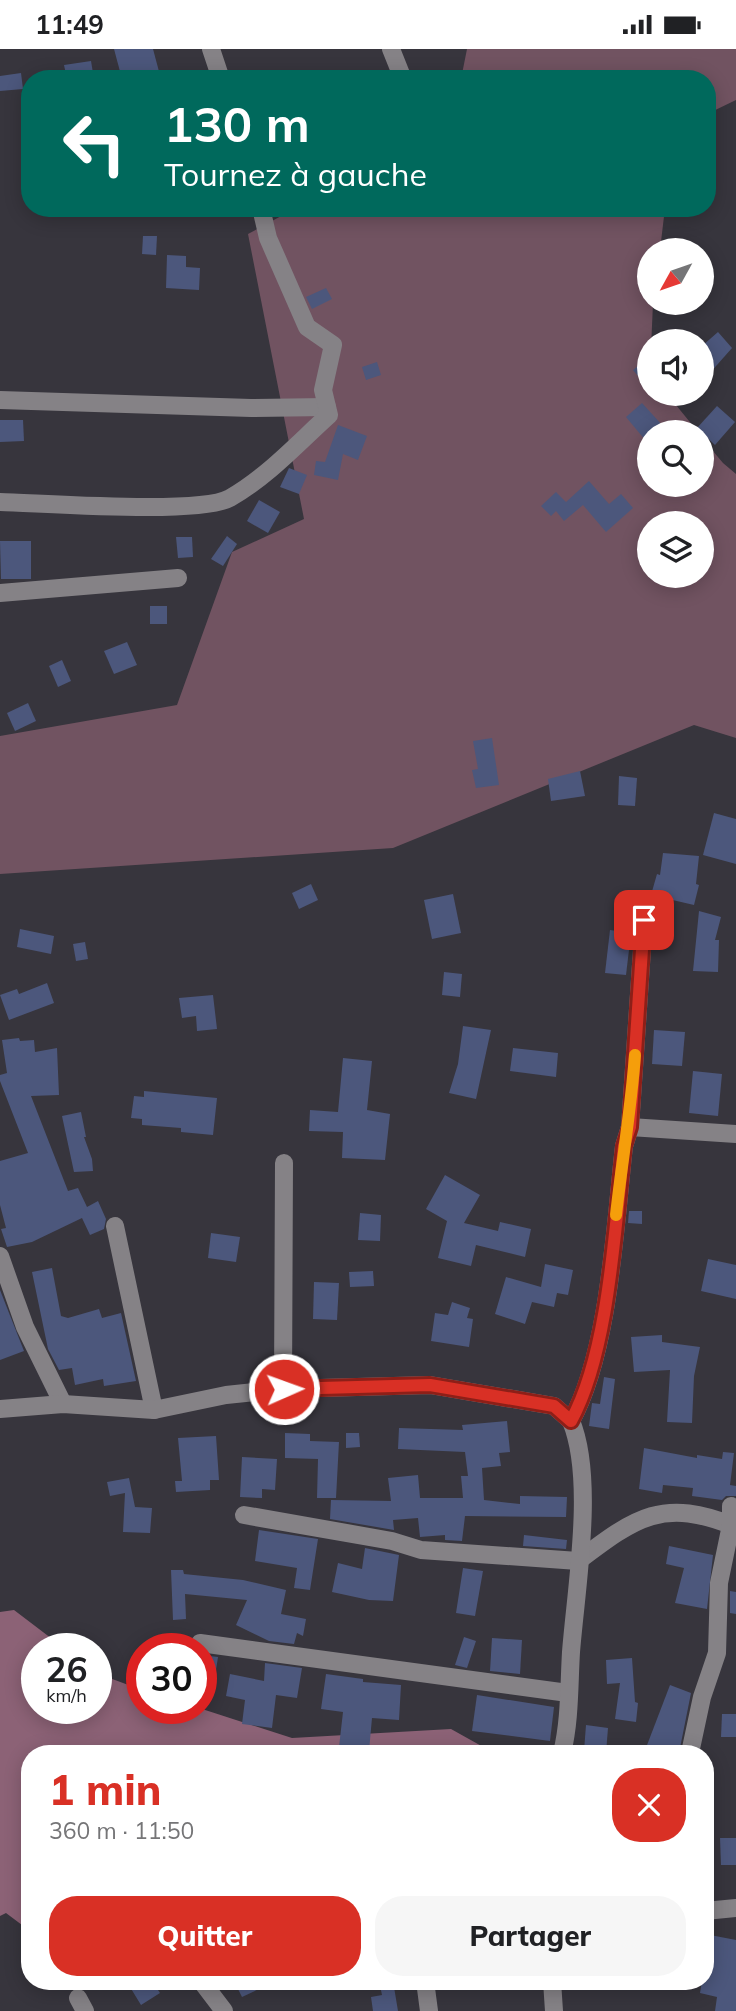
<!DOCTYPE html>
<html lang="fr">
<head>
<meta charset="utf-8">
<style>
  body { margin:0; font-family:Mulish,sans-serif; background:#f6f6f6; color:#202124; height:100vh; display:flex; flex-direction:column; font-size:26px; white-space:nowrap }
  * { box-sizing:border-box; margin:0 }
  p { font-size:23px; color:#757577 }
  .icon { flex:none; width:38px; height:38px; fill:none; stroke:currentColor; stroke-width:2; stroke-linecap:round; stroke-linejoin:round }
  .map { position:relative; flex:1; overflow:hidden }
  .sheet { position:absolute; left:21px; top:1696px; width:693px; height:245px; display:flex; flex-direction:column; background:#fff; border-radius:28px; box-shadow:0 4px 18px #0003 }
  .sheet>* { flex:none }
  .guide { position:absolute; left:21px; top:21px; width:695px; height:147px; border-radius:28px; box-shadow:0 4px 18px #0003; background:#00695c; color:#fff; overflow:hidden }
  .needle { width:46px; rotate:230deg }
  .tools { position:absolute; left:637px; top:189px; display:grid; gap:14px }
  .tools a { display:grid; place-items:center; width:77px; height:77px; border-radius:50%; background:#fff; box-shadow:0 4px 18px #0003; font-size:35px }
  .speed { position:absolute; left:21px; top:1584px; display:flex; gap:14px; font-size:35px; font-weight:700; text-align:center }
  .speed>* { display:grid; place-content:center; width:91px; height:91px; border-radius:50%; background:#fff; box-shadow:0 4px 18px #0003; line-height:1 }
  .speed small { font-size:18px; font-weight:400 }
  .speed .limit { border:10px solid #d22; background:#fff; color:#111 }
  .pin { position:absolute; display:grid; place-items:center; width:60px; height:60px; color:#fff; margin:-30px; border-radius:14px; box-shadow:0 4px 10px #0006 }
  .me { position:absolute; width:77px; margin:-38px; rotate:88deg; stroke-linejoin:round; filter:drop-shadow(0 0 5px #0008) }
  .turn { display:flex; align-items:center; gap:24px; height:147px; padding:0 28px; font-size:32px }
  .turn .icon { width:91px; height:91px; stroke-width:2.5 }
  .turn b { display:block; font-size:49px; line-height:60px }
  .round { display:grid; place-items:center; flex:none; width:74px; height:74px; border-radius:28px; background:#f6f6f6 }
  .headline { display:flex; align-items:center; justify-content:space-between; height:119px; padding:0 28px }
  h1 { font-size:42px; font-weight:800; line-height:52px; color:#d93025 }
  .button { display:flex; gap:14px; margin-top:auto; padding:14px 28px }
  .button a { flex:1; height:80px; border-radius:28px; background:#d93025; color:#fff; font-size:28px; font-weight:800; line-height:80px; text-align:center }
  .button a+a { background:#f6f6f6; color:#202124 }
  .status { display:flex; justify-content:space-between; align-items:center; height:49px; padding:0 35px; background:#fff; direction:ltr }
  .status svg { height:19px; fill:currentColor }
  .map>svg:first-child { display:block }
</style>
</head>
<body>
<div class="status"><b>11:49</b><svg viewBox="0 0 49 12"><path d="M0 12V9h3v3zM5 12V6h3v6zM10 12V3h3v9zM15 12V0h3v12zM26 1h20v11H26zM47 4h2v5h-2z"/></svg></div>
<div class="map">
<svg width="736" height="1962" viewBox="0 0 736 1962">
  <rect width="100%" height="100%" fill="#37353d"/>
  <g fill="#715361" fill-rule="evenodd">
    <path d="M467,0h269v51l-29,14v-35h-246z"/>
    <path d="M296,159h369l-5,42h-11v53h4l-4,91h18l31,38h-49v53h53v-47l21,25 13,11v264l-42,-13 -301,123 -393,26v-138l177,-31 55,-153 72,-33 -56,-285zM649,474h53v53h-53z"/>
  </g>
  <path fill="#8c6276" d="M14,1561l50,38 -27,1v59h59v-35l46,17v18h57l93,30 159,-9 43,24h-464v178l-24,-18 -6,3v-304z"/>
  <g fill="#4c577c">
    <path d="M114,0h39l8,30h-39z"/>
    <path d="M91,12l3,18h-27l-3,-14z"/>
    <path d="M21,24l2,16 -23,2v-15z"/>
    <path d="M143,187h14l-1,19 -14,-1z"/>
    <path d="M167,206l19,1v11l14,1 -1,22 -33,-2z"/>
    <path d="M326,239l6,11 -20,10 -6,-12z"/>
    <path d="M718,283l14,16 -23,26 -7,-6v-22z"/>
    <path d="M649,308v32l-16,-19z"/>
    <path d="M377,313l4,13 -15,5 -4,-13z"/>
    <path d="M642,354l21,23 -7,6h-7l-3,9 -20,-24z"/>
    <path d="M717,357l18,16 -20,23 -18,-17z"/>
    <path d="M0,371h23l1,21 -24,1z"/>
    <path d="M338,376l29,11 -9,24 -15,-6 -5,26 -24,-5 2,-14 9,1z"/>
    <path d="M289,419l18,7 -8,19 -19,-7z"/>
    <path d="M589,432l20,23 12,-10 12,14 -27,24 -23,-27 -19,16 -8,-10 -5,5 -10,-10 15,-14 10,10z"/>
    <path d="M259,451l21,12 -12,21 -21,-12z"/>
    <path d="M227,487l10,8 -14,22 -12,-7z"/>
    <path d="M176,488h16l1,20 -15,1z"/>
    <path d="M0,492h31v38h-30z"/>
    <rect x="150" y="557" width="17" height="18"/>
    <path d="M127,593l10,23 -23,9 -10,-23z"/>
    <path d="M62,611l9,21 -13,6 -9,-21z"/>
    <path d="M28,654l8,18 -21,10 -8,-18z"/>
    <path d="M492,689l7,47 -23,3 -4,-18 6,-1 -5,-28z"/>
    <path d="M580,722l5,25 -34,5 -3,-22z"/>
    <path d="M619,727l18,2 -2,28 -17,-1z"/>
    <path d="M714,764l22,6v45l-33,-9z"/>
    <path d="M663,804l36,3 -3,28 3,1 -5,20 -43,-10 6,-21 3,1z"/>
    <path d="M311,835l7,16 -19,9 -7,-16z"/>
    <path d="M453,845l8,39 -29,6 -8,-39z"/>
    <path d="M699,862l22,6 -6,23h4l-1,32 -25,-1z"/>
    <path d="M20,880l34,7 -3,18 -34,-7z"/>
    <path d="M610,881l21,3 -5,42 -21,-2z"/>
    <path d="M85,893l3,17 -12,2 -3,-17z"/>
    <path d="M444,923l18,2 -2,23 -18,-2z"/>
    <path d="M47,934l7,20 -45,17 -9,-25 17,-6 2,5z"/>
    <path d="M213,946l4,34 -20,2 -1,-15 -14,2 -3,-20z"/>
    <path d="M463,977l28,4 -15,69 -27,-6 9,-29z"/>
    <path d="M654,981l31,2 -3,34 -30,-2z"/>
    <path d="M19,989l1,3 14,-1 1,12 22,-4 2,47 -28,1 37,95 10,-3 9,19 11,-6 8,18 -2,10 -14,6 -8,-17 -50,24 -25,5 -6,-18 5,-1 -6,-23v-44l28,-8 -28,-72v-6l7,-2 -5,-33z"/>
    <path d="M513,999l45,5 -2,24 -46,-6z"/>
    <path d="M343,1009l29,3 -5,49 23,4 -5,46 -43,-2 1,-26 -34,-1 1,-21 28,2z"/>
    <path d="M693,1022l29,3 -4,42 -29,-3z"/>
    <path d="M144,1042l73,7 -4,37 -32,-3v-4l-39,-3v-6l-11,-1 3,-22 10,1z"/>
    <path d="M81,1063l5,25h-2l8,22 1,12 -19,1 -12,-56z"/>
    <path d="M445,1126l35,20 -16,28 34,8 2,-9 31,7 -6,28 -49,-12 -5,21 -33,-8 9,-37 -21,-12z"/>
    <path d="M629,1162h13v13l-14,-1z"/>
    <path d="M360,1164l21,2 -1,26 -22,-1z"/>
    <path d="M211,1184l29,4 -4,25 -28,-4z"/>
    <path d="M708,1210l28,6v34l-35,-8z"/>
    <path d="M545,1215l28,6 -5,25 -11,-2 -3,14 -22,-5 -7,22 -30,-10 11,-37 35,10z"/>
    <path d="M52,1219l9,48 7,2 31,-9 3,9 19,-5 15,68 -32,5 -1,-7 -28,6 -3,-17 -13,2 -11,-21 -16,-77z"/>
    <path d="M373,1222l1,15 -24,1 -1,-15z"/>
    <path d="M314,1233l25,1 -2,37 -24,-1z"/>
    <path d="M0,1241l24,61 -24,9z"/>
    <path d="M452,1253l18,6 -3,10 6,1 -4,28 -38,-6 4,-28 13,2z"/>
    <path d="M662,1286v7l38,5 -6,29 -2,47 -25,-1 3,-52 -36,2 -3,-35z"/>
    <path d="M604,1328l11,2 -6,50 -20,-3 3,-23 8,1z"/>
    <path d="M507,1372l3,31 -11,1 2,13 -19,2 2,32 36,4v-8l47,1 -1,20 -101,-1 -3,25 -17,-1v-5l-25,2 -2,-19 -25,2 1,10 -64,-11 1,-19 60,1 -3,-23 30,-3 2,23h43l-2,-22h7l-3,-24 -67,-3 1,-21 64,2 -1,-5z"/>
    <path d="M285,1384l25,1v7l29,1 -3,56h-19l1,-39 -33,-1z"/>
    <path d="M346,1384h13l1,14 -14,1z"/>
    <path d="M216,1387l3,44h-9v10l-34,2 -1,-11h7l-4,-43z"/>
    <path d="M644,1399l53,10v-3l25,4 1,-7 11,1 -4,32 6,1v10h-10l-4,4 -30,-4 1,-8 -30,-3 -1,8 -23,-4z"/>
    <path d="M242,1408l35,2 -2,31 -13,-1v9l-22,-1z"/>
    <path d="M129,1429l6,29 17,1 -2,25 -27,-1 2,-39 -15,3 -3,-14z"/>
    <path d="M259,1481l59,9 -8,51 -16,-2 3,-20 -42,-7z"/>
    <path d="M524,1486l43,5 -1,9 -43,-3z"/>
    <path d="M669,1497l44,9 -6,54 -32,-6 9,-35 -18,-4z"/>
    <path d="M365,1499l34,7 -6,46 -24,-1 -37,-8 6,-29 24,6z"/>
    <path d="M463,1519l20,3 -8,45 -19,-3z"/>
    <path d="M171,1521h12l1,4 59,6 43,10 -5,24 25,5 -3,17 -6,-3 -3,11 -25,-3 -33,-16 11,-25 -62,-6 1,25 -13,1z"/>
    <path d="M730,1542l6,1v22l-6,-1z"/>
    <path d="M464,1588l12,4 -9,27 -12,-3z"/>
    <path d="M492,1589l30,2 -2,34 -30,-3z"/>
    <path d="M201,1606l17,2 -2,13 -15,-3z"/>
    <path d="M632,1609l3,44 3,1 -2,19 -21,-3 5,-36 -13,1 -1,-24z"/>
    <path d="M265,1614l37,5 -5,30 -21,-3 -4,33 -30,-4 3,-24 -19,-4 4,-22 34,7z"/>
    <path d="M326,1625l37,5v3l38,3 -2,35 -27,-2 -3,33 -30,-4 4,-35 -22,-3z"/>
    <path d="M670,1636l21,8 -12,60h-35z"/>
    <path d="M477,1646l77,12 -4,34 -78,-10z"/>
    <path d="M722,1665h14v23h-15z"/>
    <path d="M586,1676l22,3 -2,25 -22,-2z"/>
    <path d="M720,1789h16v27h-15z"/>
    <path d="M705,1885l31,6v71h-21l2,-14 -17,-4 2,-12h3z"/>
    <path d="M140,1932h38l-20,9 2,3 -19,12 -11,-18z"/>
    <path d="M234,1932h42l-34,16z"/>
    <path d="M379,1932h14l5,30h-25l-2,-14 11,-2z"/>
  </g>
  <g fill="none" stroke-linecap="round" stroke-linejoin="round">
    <g stroke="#858286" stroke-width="18">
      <path d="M211,0l10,30"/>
      <path d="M391,0l12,30"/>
      <path d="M0,351l251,8 76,-1"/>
      <path d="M0,453c43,1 200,13 230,-4 37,-21 68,-55 99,-83l-6,-25 10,-45 -26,-18 -39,-89 -7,-30"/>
      <path d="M0,544l178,-15"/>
      <path d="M630,1078l14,-207"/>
      <path d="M115,1177l39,184"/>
      <path d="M0,1207l25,71 38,77"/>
      <path d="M283,1340l1,-226"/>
      <path d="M0,1360l63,-5 91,6 72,-15 57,-6 147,-4 124,21 17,15"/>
      <path d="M244,1466l148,26 29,9 157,11c58,-44 85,-64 158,-34"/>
      <path d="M200,1594l368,50"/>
      <path d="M562,1704c8,-32 7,-68 9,-101 5,-64 24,-173 0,-231 38,-68 44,-195 53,-275l6,-19 106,7"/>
      <path d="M690,1704l12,-56 15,-44 2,-70 12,-58v-19"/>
      <path d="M705,1862l31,-3"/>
      <path d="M425,1932l4,30"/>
      <path d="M552,1932l2,30"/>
      <path d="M202,1933l22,29"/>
      <path d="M78,1949l7,13"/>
    </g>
  </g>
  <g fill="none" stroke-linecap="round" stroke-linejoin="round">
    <g stroke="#8d1f18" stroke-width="18">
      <path id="route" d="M284,1340l146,-4 124,21 17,15c38,-69 44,-195 53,-275l6,-19 14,-207"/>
    </g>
    <use href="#route" stroke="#d93025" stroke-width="12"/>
    <path stroke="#f59e0b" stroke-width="12" d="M616,1166c6,-54 15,-106 19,-160"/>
  </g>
</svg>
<div class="tools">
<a><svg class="needle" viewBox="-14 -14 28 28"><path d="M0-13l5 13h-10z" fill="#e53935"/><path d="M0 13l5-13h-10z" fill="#757577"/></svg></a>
<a><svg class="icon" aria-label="sound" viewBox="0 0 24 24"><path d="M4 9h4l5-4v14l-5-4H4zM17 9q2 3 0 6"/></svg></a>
<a><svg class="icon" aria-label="search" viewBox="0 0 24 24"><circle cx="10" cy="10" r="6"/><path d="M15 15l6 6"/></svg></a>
<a><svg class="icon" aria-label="layers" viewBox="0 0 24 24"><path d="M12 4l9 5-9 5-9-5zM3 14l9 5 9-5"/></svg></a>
</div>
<div class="speed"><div>26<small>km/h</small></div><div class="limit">30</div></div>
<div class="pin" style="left:644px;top:871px;background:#d93025"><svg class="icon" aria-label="arrive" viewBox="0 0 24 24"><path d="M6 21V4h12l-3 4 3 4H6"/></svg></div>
<svg class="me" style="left:284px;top:1340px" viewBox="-20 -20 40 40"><circle r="17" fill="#d93025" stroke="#fff" stroke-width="3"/><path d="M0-11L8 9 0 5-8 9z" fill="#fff"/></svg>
<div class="guide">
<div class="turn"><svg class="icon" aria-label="left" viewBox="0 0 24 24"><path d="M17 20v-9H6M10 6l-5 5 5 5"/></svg><div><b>130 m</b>Tournez à gauche</div></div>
</div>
<section class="sheet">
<div class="headline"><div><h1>1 min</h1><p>360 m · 11:50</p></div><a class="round" style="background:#d93025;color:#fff"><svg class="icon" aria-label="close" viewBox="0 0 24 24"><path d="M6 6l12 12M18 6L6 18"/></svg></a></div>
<div class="button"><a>Quitter</a><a>Partager</a></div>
</section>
</div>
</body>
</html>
